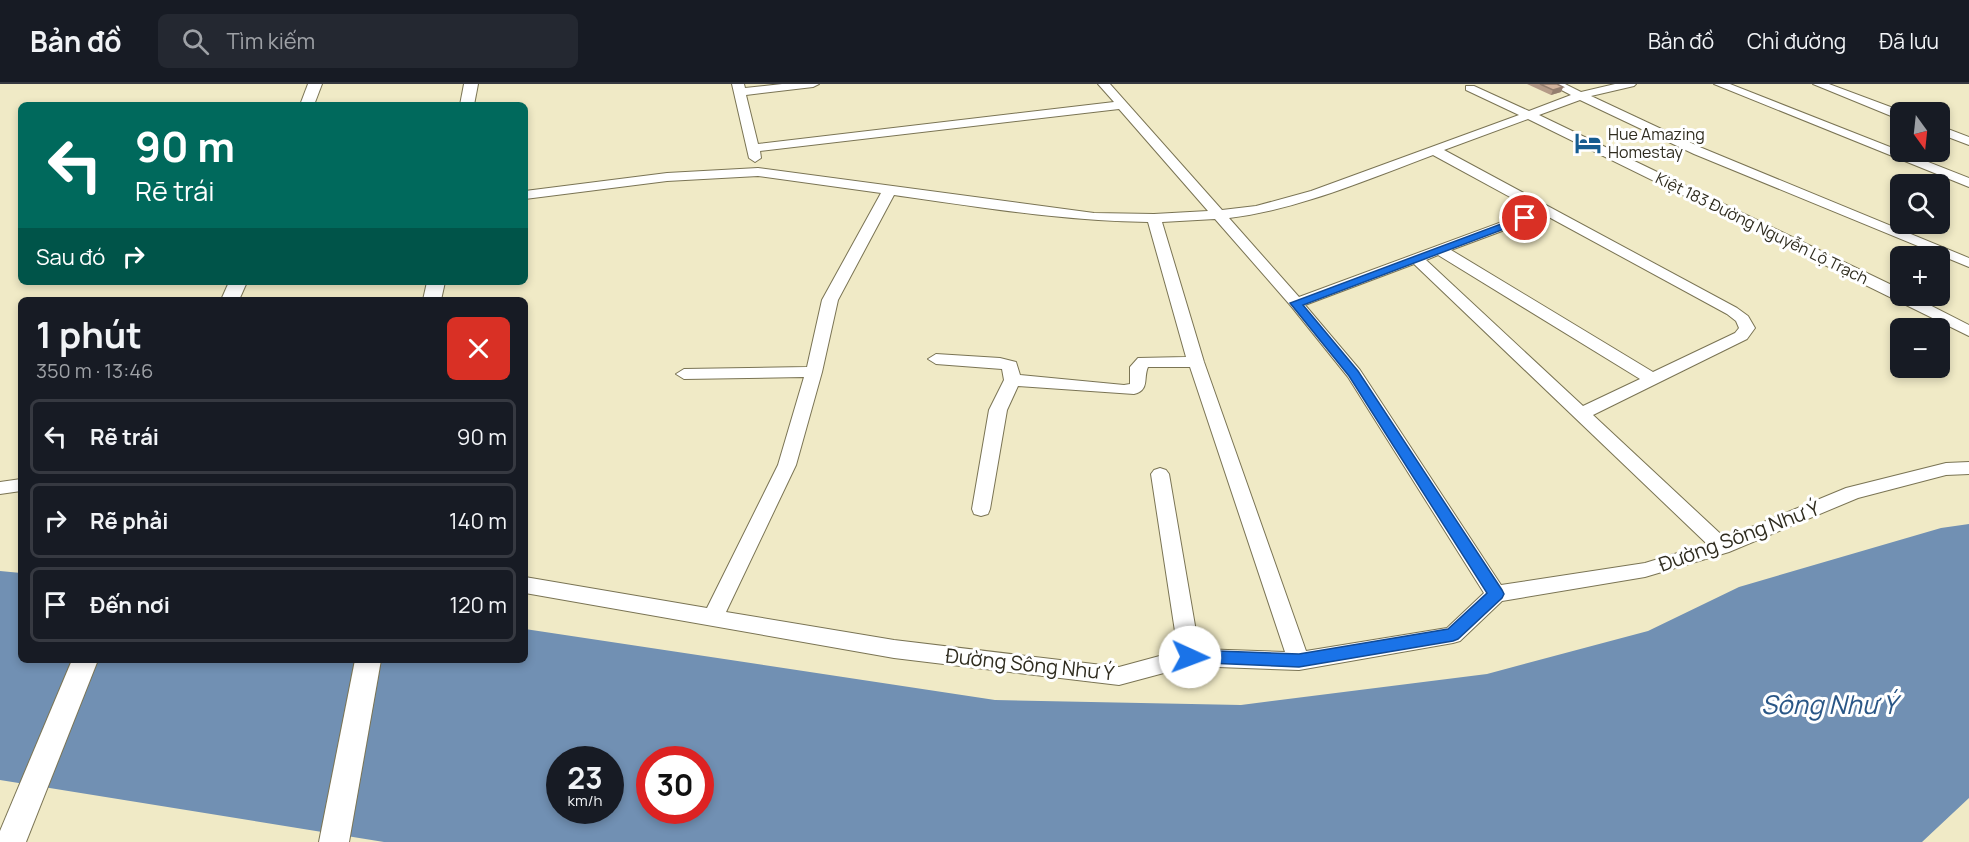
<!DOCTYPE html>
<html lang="vi">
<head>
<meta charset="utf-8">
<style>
  body { margin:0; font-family:Manrope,sans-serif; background:#242831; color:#f1f3f6; height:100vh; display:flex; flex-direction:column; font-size:22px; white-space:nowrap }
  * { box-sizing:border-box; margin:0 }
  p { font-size:20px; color:#9ea1a6 }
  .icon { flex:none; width:33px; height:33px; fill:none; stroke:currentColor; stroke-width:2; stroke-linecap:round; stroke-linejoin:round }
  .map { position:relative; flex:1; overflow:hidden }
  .sheet { position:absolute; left:18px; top:213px; width:510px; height:366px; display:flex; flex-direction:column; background:#171b24; border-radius:9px; box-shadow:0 3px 9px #0003 }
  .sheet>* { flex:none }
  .banner { position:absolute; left:18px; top:18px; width:510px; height:183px; border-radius:9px; box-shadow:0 3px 9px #0003; background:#00695c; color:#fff; overflow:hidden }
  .needle { width:39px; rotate:165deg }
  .tools { position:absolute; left:1890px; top:18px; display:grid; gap:12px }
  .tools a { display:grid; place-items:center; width:60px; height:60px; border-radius:9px; background:#171b24; box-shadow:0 3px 9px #0003; font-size:30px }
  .speed { position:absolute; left:546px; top:662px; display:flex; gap:12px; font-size:30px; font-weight:700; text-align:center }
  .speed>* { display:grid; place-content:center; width:78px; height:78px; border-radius:50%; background:#171b24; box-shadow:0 3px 9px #0003; line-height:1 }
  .speed small { font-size:15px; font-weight:400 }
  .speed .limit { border:9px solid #d22; background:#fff; color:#111 }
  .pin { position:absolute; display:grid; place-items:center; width:51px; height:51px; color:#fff; margin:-26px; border:3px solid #fff; border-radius:50%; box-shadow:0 2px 6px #0007 }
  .me { position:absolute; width:66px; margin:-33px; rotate:92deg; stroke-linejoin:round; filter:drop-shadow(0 0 4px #0008) }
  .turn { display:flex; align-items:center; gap:21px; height:126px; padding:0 18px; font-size:27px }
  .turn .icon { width:78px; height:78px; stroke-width:2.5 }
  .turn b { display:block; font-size:42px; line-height:51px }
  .then { display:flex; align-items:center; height:57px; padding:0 18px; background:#0003; gap:12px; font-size:22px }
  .round { display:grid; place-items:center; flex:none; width:63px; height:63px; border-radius:9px; background:#242831 }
  .summary { display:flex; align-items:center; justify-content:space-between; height:102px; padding:0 18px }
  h1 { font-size:36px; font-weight:700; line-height:45px }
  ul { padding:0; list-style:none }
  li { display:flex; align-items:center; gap:18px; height:75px; margin:0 12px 9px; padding:0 6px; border:3px solid #363941; border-radius:9px }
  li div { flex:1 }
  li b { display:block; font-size:22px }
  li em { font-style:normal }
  header { display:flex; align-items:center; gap:36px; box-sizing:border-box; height:84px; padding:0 30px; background:#171b24; border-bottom:2px solid #363941 }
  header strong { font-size:28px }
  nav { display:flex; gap:33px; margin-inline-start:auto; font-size:21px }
  .search { width:420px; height:54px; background:#242831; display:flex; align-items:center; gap:15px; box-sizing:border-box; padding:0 21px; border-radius:9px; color:#9ea1a6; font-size:22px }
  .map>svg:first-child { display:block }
</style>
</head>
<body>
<header>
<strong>Bản đồ</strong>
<div class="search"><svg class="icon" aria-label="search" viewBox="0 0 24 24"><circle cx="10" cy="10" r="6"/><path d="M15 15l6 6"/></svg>Tìm kiếm</div>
<nav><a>Bản đồ</a><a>Chỉ đường</a><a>Đã lưu</a></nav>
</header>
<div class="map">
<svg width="1969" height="758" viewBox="0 0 1969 758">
  <rect width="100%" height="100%" fill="#f0eac6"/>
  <path fill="#7190b3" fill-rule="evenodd" d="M1969,440v274l-47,44h-1538l-384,-62v-209l21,2v87h504v-31l470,71 246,5 246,-31 161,-43 91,-44 202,-59zM560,675h50v51h-50zM650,675h50v51h-50z"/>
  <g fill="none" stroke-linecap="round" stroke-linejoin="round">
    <g stroke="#7a7454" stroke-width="2">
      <g id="minor">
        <path d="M732,0h12l1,4 37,-4h37l-6,3 -67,8 12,49 356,-42 -16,-18h12l112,126 34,-4 55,-15 208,-76 -53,-25v-4h8l55,25 42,-16 -21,-11h15l16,8 34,-8h21l-2,2 -43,10 111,52 267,110v9l-275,-113 -114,-54 -41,15 361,174v7h12l57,29v11l-441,-217 -84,31 293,158 11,8 7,12 -8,11 -154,76 132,123 121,-50 100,-25 23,-1v12l-23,1 -88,23 -129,54 -84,25 -143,24 -42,40 -7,2 -154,27 -109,-4 -71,19 -225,-27 -369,-65v-16l182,31 71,-143 26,-88 -120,2 -8,-5 8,-5 123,-2 15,-67 59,-107 -123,-17 -91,5 -142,18v-8l142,-18 91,-5 336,45 60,1 54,-3 -89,-102 -359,42 1,7 -6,4 -6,-4zM1433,71l101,55 -235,87 -70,-79c71,-9 137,-38 204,-63zM894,111c84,12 168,26 254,27l38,135 -48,1 -8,9v17l-6,1 -104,-10 -4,-13 -16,-4 -64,-4 -8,5 8,5 66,5 2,11 -15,30 -17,99 2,5 7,2 7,-2 2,-5 17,-99 11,-24 116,8c16,-4 9,-16 14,-27h42l95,285 -86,-3 -30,-175 -3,-4 -6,-2 -6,2 -3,4 27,177 -59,16 -225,-27 -168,-28 70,-147 26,-93 16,-72zM1545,131l182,99 9,7 3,7 -4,5 -82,39 -202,-122zM1215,135l76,87 57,71 136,216 -37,35 -141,23 -102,-289 -42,-140zM1438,171l202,124 -57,27 -157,-146zM1414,180l293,280 -62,19 -144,22 -141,-215 -55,-65z"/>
        <path d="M1714,0h16l239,94v9z"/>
        <path d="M1813,0h16l75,28h-4v6h-4z"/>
        <path d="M1940,42l29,11v8l-29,-11z"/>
        <path d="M21,395v12l-21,3v-12z"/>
      </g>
    </g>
    <g stroke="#7a7454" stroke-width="2">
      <g id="tertiary">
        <path d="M308,0h14l-8,21h-14z"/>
        <path d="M464,0h14l-4,21h-14z"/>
        <path d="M229,198h18l-8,18h-18z"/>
        <path d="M427,198h18l-4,18h-18z"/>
        <path d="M72,576h26l-72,182h-26v-11z"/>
        <path d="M355,576h26l-32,182h-30z"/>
      </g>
    </g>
    <use href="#minor" fill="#fff" fill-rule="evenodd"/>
    <use href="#tertiary" fill="#fff" fill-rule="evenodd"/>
  </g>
  <path fill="#b59b88" d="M1527,0h30l6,3 -2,5 -10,3z"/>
  <path fill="#947e6f" d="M1563,3l-2,5 -10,3 2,-5z"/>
  <path fill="#d3b49e" stroke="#947e6f" stroke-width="1.5" d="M1540,0h17l6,3 -10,3z"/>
  <path fill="#1a73e8" stroke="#114b97" stroke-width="1.5" d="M1525,131l5,3 -2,2 -225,85 55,66 144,219 2,4 -2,4 -44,41 -5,2 -154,26 -115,-5 -2,-5 2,-5 6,-2 109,4 149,-25 39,-36 -138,-217 -59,-73z"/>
  <defs>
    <g id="hotel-bare" transform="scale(2.07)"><path d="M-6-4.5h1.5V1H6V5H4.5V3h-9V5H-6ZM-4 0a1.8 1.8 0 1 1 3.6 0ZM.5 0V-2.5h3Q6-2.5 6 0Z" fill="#155c90" stroke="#fff" stroke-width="2.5" paint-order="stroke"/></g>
  </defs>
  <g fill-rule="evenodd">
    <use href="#hotel-bare" x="1588" y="59"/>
  </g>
  <g text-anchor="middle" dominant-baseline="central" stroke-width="6" stroke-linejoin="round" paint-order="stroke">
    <g font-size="16" fill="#2f2c1f" stroke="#fff" text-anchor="start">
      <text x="1608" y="50">Hue Amazing<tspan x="1608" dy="18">Homestay</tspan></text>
    </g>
    <g font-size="16" fill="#2f2c1f" stroke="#fff">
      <text transform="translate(1762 144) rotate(26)">Kiệt 183 Đường Nguyễn Lộ Trạch</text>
    </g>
    <g font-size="20" fill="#2f2c1f" stroke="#fff">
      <text transform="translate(1739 452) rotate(-20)">Đường Sông Như Ý</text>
      <text transform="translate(1030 580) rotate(6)">Đường Sông Như Ý</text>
    </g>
    <g font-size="26" font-style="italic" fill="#295686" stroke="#fff">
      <text x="1829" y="620">Sông Như Ý</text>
    </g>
  </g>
</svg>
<div class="tools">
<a><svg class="needle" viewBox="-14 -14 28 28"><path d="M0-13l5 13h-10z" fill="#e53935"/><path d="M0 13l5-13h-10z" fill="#9ea1a6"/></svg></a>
<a><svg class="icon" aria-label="search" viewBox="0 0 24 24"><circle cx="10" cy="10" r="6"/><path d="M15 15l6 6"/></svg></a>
<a>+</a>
<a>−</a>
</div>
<div class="speed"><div>23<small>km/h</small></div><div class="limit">30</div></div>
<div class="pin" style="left:1525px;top:134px;background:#d93025"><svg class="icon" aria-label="arrive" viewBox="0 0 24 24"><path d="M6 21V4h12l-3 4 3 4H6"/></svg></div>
<svg class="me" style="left:1190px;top:573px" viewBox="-20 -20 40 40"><circle r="19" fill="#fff"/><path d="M0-13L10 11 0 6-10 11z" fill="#1a73e8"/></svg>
<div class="banner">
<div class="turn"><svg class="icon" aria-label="left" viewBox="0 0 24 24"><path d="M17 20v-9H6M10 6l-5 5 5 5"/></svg><div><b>90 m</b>Rẽ trái</div></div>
<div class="then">Sau đó<svg class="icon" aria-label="right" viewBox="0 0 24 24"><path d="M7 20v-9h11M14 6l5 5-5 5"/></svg></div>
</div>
<section class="sheet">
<div class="summary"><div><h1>1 phút</h1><p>350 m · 13:46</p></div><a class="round" style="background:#d93025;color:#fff"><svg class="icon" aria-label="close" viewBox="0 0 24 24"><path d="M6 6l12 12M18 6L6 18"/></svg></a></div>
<ul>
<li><svg class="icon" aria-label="left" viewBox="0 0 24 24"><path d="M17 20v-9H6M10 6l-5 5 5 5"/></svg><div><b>Rẽ trái</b></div><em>90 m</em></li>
<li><svg class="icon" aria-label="right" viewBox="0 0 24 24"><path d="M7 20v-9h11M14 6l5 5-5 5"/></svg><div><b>Rẽ phải</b></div><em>140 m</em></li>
<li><svg class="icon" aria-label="arrive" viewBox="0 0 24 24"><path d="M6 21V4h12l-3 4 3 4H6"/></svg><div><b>Đến nơi</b></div><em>120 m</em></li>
</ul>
</section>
</div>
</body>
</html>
